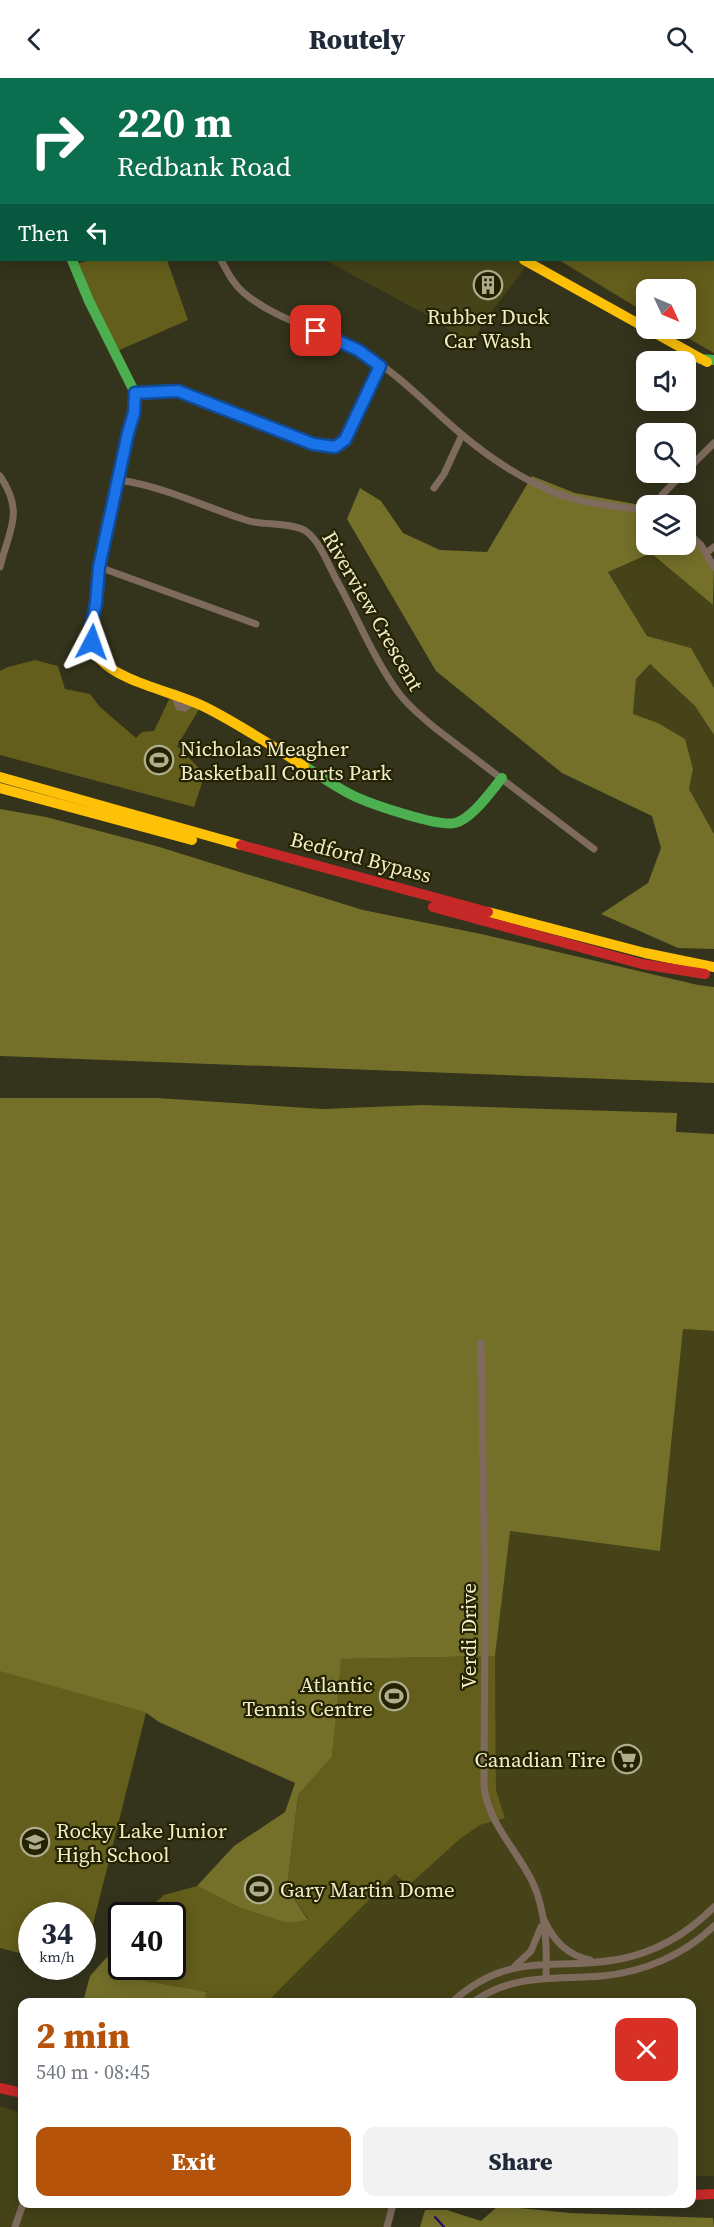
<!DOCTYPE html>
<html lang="en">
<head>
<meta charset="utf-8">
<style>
  body { margin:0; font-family:"Source Serif 4",serif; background:#f2f2f3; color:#1f2937; height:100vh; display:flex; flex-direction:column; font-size:22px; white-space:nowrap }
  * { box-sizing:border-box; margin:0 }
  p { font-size:20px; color:#747a83 }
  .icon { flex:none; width:33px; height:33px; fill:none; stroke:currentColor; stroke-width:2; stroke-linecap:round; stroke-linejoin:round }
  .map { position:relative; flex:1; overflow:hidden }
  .drawer { position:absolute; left:18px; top:1920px; width:678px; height:210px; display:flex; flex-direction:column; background:#fff; border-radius:12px; box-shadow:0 3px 15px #0003 }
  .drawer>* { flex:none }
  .banner { position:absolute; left:0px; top:0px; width:714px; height:183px; box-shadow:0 3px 15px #0003; background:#0b6e4f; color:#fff; overflow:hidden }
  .needle { width:39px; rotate:134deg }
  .fabs { position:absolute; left:636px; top:201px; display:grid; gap:12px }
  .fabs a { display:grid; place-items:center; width:60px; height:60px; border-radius:12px; background:#fff; box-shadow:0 3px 15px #0003; font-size:30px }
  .speed { position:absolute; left:18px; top:1824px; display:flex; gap:12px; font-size:30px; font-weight:700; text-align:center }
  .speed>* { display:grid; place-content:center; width:78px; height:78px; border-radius:50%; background:#fff; box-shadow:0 3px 15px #0003; line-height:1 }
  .speed small { font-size:15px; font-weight:400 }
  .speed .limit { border:3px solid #111; border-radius:9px; background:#fff; color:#111 }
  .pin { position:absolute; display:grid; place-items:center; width:51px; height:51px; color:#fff; margin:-26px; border-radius:12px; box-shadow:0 3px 9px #0006 }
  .me { position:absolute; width:66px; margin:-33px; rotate:4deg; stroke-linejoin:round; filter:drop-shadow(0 0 4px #0008) }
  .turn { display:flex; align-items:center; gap:21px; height:126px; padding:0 18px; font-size:27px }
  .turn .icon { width:78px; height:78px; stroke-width:2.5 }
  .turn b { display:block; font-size:42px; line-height:51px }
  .then { display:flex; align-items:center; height:57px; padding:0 18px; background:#0003; gap:12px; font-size:22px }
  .round { display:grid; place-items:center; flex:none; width:63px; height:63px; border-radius:12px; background:#f2f2f3 }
  .summary { display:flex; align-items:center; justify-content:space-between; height:102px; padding:0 18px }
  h1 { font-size:36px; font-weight:800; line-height:45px; color:#b45309 }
  .button { display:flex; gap:12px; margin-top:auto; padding:12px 18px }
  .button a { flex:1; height:69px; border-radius:12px; background:#b45309; color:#fff; font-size:24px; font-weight:800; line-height:69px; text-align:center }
  .button a+a { background:#f2f2f3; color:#1f2937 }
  header { display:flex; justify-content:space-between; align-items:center; height:78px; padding:0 18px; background:#fff; font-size:27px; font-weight:800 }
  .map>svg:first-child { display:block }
</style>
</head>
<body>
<header><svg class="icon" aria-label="back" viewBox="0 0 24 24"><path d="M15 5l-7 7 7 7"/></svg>Routely<svg class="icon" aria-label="search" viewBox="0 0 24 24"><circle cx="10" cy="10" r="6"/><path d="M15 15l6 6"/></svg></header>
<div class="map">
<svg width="714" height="2149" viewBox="0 0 714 2149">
  <rect width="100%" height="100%" fill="#34331c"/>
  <g fill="#454317">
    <path d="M327,182h200l-5,12 -36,47 -17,28 -31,-26 -104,-56z"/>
    <path d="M651,475l63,51v84l-23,-40 -44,-12 -39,-65z"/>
    <path d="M650,586l45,42 19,29v99l-25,-45 4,-20 -60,-55 3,-35z"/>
    <path d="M683,1251l31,2v845h-22v-174h-425l128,-128 13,12 52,-47 20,-14 25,-7 -9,-28 -1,-134 14,-125 151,20z"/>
    <path d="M0,2028l22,7v91h375l-6,23h-391z"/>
  </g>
  <g fill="#645e1c">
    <path d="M353,0h361v275l-42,-24 14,-1v-38h-40v23l-87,-53h153v-180z"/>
    <path d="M91,182h76l21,60 -73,32 -39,-88z"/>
    <path d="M35,582l23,6 7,23 25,5 10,13 36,31 6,-6 12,-1 20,-42 30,12 -27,45 28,28 -11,33 -194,-52v-84l8,-4z"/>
    <path d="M0,1578l150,41 -67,267 -1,-48h-50l-1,40 -31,-8z"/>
    <path d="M495,1578l1,134 9,28 -25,7 -20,14 -52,47 -13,-12 -128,128h-63l3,-10 -93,-17 -7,-18 14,-20 1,29h50v-50l-31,-1 23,-20 33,-9 41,21 49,16 21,-4 -21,-31 11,-93 34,-38 8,-98z"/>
  </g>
  <g fill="#74702a">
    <path d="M532,398l43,17 71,13v38h40v-15l28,35 -1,41 -62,-52 -43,19 39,64 44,12 23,40v47l-19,-29 -45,-42 -14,15 -3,35 25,9 27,16 8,30 -4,20 25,45v115l-36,-1 -77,-34 47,-31 13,-35 -9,-32 -90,-43 -126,-102 -89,-152 13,-31 21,13 22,32 37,17 47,2z"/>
    <path d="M0,731l46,8 110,29 207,64 118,24 217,51 16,2v96l-714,-27z"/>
    <path d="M0,1020h157l165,11 101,-4 254,8 -1,19 38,2v197l-31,-2 -23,222 -150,-20 -15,125 -154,3 -9,98 -34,38 -11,93 21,32 -21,3 -49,-16 -41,-21 37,-40 51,-34 10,-29 -136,-61 -14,-10 -145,-41z"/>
    <path d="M107,1879l7,18 93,17 -3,10h-121l7,-26z"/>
    <path d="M498,2128l72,7 143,5 1,9h-294l5,-17h22l34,11z"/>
  </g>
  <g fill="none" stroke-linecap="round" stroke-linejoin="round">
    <path stroke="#2a056a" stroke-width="2" d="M435,2139l9,10"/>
    <g stroke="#7e6b5d" stroke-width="7">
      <path d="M0,43h2"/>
      <path d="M0,77l2,1"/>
      <path d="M221,182c6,11 12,24 23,33 33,28 77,36 114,57 38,21 69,55 102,83 27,23 57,43 89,57 30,14 65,16 97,20"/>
      <path d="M135,315l43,-2 135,53 22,3 10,-7 35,-74"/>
      <path d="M686,393l28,-28"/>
      <path d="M0,398c25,37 9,53 0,91"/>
      <path d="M119,402c47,7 85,27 130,41 14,4 48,2 58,11 13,10 21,32 29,47 21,37 37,79 62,113 10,14 24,25 37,36l159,121"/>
      <path d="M434,410l10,-14 18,-39"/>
      <path d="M656,428l6,-11 22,-23"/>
      <path d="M686,453l15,14 13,22"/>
      <path d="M706,475l8,-6"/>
      <path d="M99,489l157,57"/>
      <path d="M175,619l4,10 6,1 6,-5"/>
      <path d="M481,1264l4,244 -1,201c5,37 32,62 48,94 14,29 15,65 14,96"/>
      <path d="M544,1842c10,21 23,35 46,40"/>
      <path d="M515,1888l16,-15 10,-24"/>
      <path d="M452,1924c59,-53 100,-30 168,-43 36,-7 68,-26 94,-52"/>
      <path d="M473,1924c40,-29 83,-22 129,-26 42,-4 82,-21 112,-50"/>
      <path d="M15,2149l8,-23"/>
      <path d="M387,2149l6,-23"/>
    </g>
    <g stroke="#4caf50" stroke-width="10">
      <path d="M0,69l2,-2"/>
      <path d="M72,182l17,41 46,92 -1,20 -35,154 -5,46"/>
      <path d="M700,281l14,1"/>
      <path d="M304,688c17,10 34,23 52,31 18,8 82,30 99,26 17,-4 36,-32 47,-45"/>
    </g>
    <g stroke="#ffc107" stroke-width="10">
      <path d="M245,0l1,2"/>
      <path d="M524,182l183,102"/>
      <path d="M94,535c-4,16 -5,33 7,47 19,22 77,33 104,47 34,17 67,39 99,59"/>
      <path d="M0,699l241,68"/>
      <path d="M0,710l192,52"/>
      <path d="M488,834l157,41 69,14"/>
    </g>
    <g stroke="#c62828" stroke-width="10">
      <path d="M38,2l1,-2"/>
      <path d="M241,767l247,67"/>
      <path d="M433,829l209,57 63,10"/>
      <path d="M0,2010l22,5"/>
      <path d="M692,2117l22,-1"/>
    </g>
  </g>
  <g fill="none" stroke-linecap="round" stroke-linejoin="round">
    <g stroke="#114b97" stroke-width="15">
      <path id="route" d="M92,564l-2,-10 6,-29 3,-36 29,-134 6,-20 1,-20 43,-2 135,53 22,3 10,-7 35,-74 -22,-16 -42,-19"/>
    </g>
    <use href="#route" stroke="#1a73e8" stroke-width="10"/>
  </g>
  <defs>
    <g id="building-ring" transform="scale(1.5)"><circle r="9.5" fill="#252202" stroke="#aead8c" stroke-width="1.5"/><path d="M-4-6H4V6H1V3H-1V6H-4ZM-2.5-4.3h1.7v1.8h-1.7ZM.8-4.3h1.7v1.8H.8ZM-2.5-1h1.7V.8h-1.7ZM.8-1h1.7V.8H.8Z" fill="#aead8c"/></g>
    <g id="stadium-ring" transform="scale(1.5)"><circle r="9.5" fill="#252202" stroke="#aead8c" stroke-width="1.5"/><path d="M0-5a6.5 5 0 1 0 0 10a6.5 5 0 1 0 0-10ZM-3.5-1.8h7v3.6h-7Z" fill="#aead8c"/></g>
    <g id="supermarket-ring" transform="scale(1.5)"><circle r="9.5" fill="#252202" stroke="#aead8c" stroke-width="1.5"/><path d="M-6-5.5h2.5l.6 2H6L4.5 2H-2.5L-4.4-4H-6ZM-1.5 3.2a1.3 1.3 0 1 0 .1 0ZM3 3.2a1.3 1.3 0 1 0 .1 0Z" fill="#aead8c"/></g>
    <g id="school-ring" transform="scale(1.5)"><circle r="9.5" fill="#252202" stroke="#aead8c" stroke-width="1.5"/><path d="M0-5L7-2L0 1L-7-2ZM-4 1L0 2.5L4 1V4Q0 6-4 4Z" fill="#aead8c"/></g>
  </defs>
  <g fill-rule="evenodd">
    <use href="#building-ring" x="488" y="207"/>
    <use href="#stadium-ring" x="159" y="682"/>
    <use href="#stadium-ring" x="394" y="1618"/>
    <use href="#supermarket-ring" x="627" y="1681"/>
    <use href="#school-ring" x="35" y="1764"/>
    <use href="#stadium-ring" x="259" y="1811"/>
  </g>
  <g text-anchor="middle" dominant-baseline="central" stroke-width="4.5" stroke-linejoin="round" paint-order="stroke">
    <g font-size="21" fill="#f0eec8" stroke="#252202" text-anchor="start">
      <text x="488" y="238" text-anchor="middle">Rubber Duck<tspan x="488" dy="24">Car Wash</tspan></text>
      <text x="180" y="670">Nicholas Meagher<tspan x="180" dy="24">Basketball Courts Park</tspan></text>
      <text x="373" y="1606" text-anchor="end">Atlantic<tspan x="373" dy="24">Tennis Centre</tspan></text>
      <text x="606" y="1681" text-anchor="end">Canadian Tire</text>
      <text x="56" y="1752">Rocky Lake Junior<tspan x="56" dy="24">High School</tspan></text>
      <text x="280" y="1811">Gary Martin Dome</text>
    </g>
    <g font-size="21" fill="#f0eec8" stroke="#252202">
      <text transform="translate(373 533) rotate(60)">Riverview Crescent</text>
      <text transform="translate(361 779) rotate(15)">Bedford Bypass</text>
      <text transform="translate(468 1558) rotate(-90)">Verdi Drive</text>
    </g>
  </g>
</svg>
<div class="fabs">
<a><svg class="needle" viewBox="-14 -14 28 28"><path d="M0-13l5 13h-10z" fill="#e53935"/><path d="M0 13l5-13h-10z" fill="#747a83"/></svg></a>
<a><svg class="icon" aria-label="sound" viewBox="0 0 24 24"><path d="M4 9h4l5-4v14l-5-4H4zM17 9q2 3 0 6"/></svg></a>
<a><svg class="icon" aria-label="search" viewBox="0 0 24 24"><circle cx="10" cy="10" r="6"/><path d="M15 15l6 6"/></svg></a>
<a><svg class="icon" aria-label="layers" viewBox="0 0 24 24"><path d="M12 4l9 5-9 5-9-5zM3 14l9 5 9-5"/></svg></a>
</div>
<div class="speed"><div>34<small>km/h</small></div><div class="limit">40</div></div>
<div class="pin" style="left:316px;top:253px;background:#d93025"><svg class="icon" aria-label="arrive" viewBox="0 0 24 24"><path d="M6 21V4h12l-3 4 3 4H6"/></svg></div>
<svg class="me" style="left:92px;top:564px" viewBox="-20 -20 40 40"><path d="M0-17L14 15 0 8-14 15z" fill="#1a73e8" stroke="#fff" stroke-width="4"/></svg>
<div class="banner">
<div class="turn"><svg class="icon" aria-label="right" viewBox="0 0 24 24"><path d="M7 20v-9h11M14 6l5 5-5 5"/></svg><div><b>220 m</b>Redbank Road</div></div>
<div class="then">Then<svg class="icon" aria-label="left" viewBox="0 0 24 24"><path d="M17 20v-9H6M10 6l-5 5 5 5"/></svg></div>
</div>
<section class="drawer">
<div class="summary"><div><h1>2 min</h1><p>540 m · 08:45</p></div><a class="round" style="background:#d93025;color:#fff"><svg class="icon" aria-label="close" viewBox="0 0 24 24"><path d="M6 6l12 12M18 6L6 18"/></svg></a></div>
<div class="button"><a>Exit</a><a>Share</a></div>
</section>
</div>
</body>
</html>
